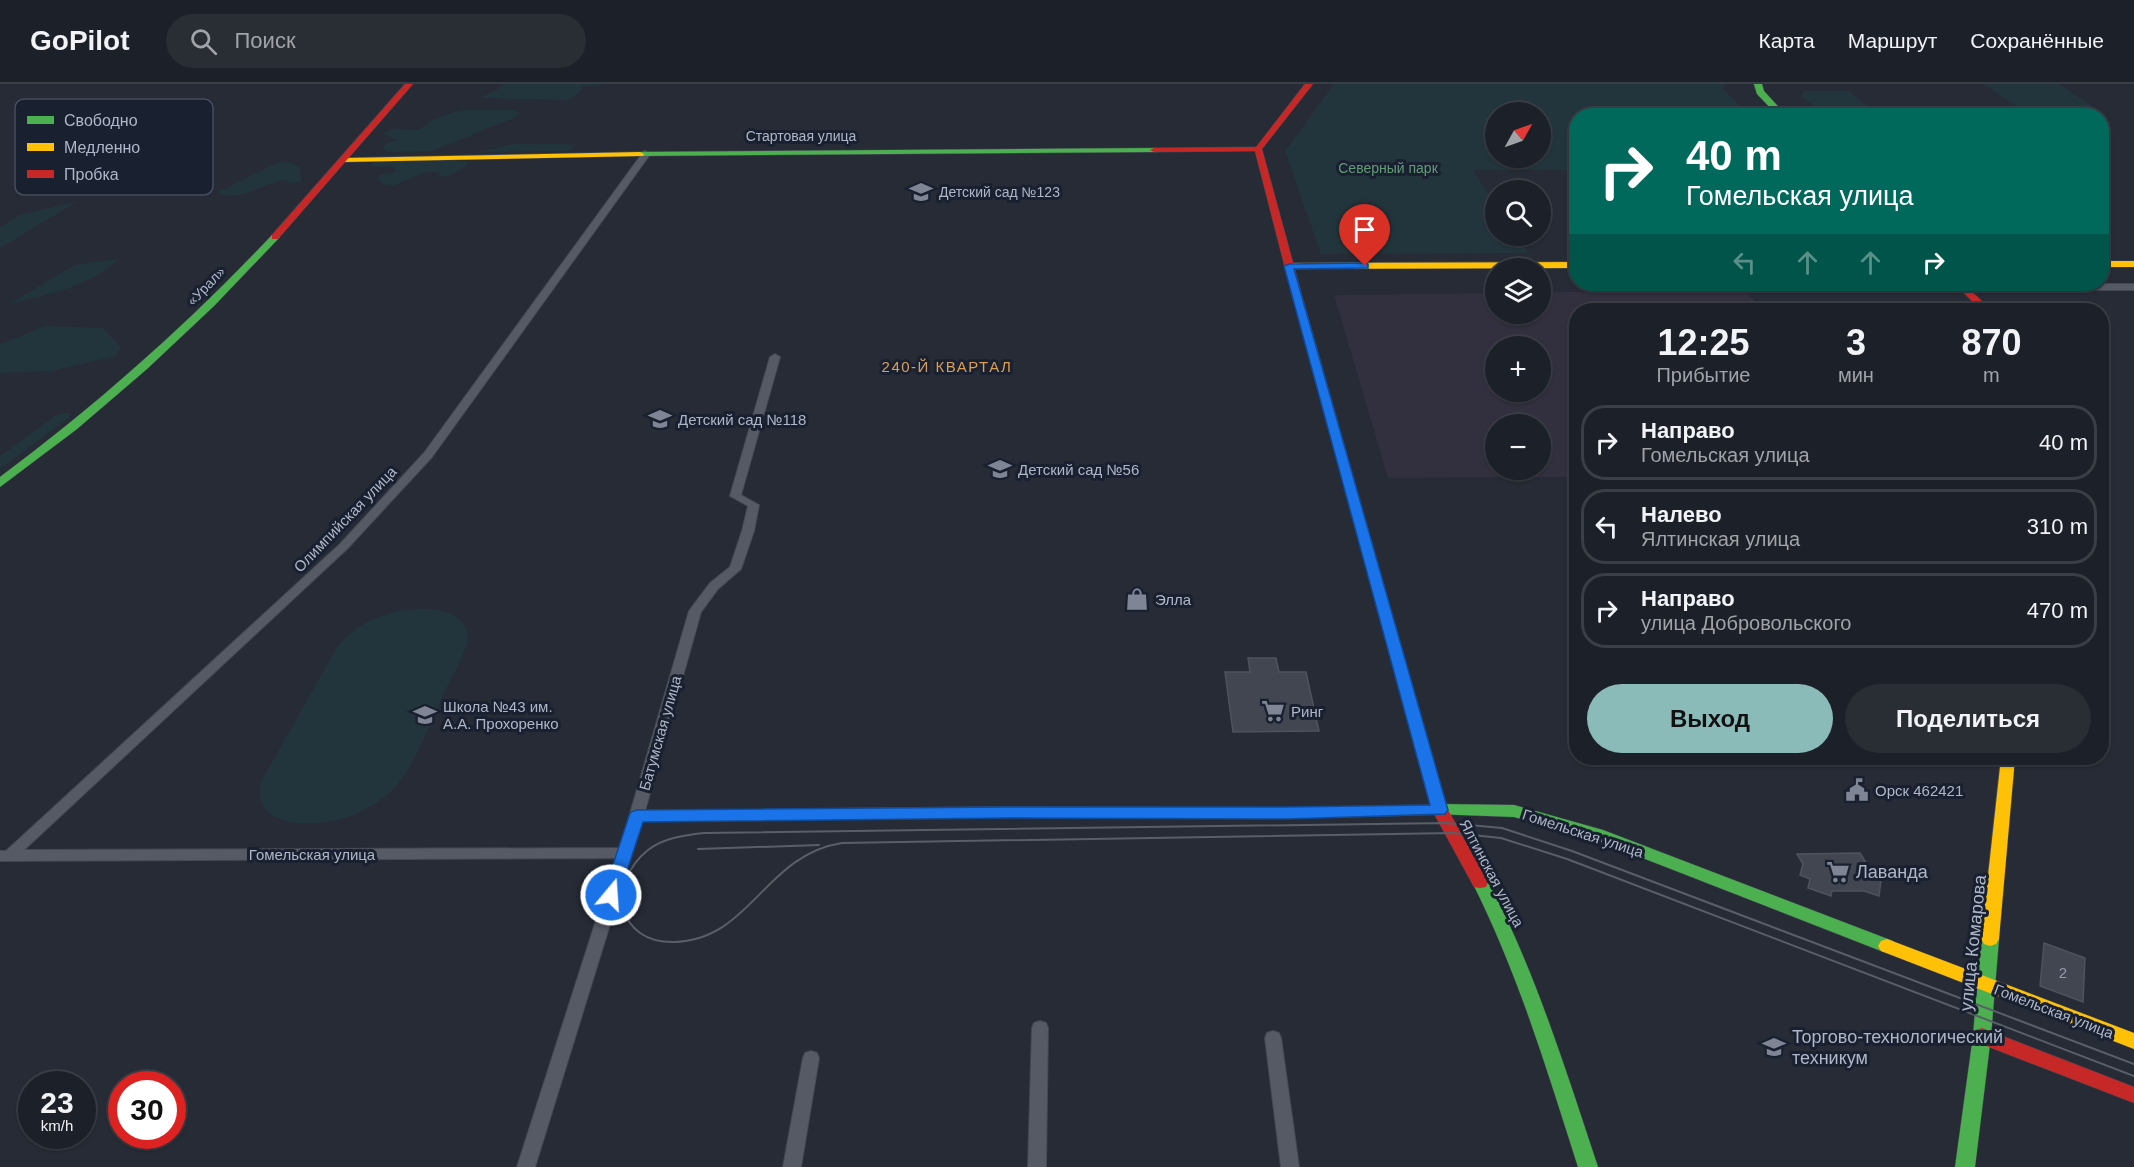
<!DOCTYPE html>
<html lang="ru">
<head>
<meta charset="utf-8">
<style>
  body { margin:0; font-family:Helvetica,sans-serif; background:#292d34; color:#f1f3f6; height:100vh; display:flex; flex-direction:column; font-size:22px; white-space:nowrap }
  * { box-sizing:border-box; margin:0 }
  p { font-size:20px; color:#a0a3a8 }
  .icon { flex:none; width:33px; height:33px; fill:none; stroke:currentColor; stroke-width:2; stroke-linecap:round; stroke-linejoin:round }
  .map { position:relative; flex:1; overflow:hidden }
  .panel { position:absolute; left:1569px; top:219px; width:540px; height:462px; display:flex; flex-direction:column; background:#1c2028; border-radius:24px; box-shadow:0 2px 4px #0004,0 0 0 2px #3a3e45 }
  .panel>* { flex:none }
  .banner { position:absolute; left:1569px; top:24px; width:540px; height:183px; border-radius:24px; box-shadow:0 2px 4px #0004,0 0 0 2px #3a3e45; background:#00695c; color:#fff; overflow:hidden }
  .needle { width:39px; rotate:50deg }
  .tools { position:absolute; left:1485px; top:18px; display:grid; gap:12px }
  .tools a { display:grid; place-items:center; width:66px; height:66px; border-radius:50%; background:#1c2028; box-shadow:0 2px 4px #0004,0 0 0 2px #3a3e45; font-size:30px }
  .speed { position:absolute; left:18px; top:987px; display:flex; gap:12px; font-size:30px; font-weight:700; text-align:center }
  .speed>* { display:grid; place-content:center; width:78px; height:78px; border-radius:50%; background:#1c2028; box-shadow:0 2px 4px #0004,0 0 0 2px #3a3e45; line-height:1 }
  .speed small { font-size:15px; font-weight:400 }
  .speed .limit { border:9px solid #d22; background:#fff; color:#111 }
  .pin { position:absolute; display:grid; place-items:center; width:51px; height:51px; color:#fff; margin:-62px -26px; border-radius:50% 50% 50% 0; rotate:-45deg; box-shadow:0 0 6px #0007 }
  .pin .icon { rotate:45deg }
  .me { position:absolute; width:66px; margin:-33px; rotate:18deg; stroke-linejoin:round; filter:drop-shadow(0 0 4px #0008) }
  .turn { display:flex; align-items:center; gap:21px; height:126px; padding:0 18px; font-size:27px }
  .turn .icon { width:78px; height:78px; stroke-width:2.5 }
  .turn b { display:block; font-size:42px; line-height:51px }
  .lanes { display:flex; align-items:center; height:57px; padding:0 18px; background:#0003; justify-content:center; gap:30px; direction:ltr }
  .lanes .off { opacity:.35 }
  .eta { display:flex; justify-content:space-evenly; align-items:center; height:102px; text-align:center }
  .eta b { font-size:36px; font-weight:800; line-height:42px }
  .button { display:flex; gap:12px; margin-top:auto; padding:12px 18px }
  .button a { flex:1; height:69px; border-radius:36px; background:#8bbbb9; color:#111; font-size:24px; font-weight:800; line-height:69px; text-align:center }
  .button a+a { background:#292d34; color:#f1f3f6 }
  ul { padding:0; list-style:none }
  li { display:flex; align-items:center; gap:18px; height:75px; margin:0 12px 9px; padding:0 6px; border:3px solid #3a3e45; border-radius:24px }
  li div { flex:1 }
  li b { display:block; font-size:22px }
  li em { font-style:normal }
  header { display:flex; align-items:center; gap:36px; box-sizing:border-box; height:84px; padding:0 30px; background:#1c2028; border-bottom:2px solid #3a3e45 }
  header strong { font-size:28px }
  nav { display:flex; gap:33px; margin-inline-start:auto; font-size:21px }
  .search { width:420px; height:54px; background:#292d34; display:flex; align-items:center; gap:15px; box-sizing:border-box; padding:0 21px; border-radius:33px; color:#a0a3a8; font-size:22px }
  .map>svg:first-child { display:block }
</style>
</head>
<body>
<header>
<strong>GoPilot</strong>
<div class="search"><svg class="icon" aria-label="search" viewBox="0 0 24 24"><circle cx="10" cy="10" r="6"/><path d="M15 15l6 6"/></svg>Поиск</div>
<nav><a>Карта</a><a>Маршрут</a><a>Сохранённые</a></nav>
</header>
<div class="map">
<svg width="2134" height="1083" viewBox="0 0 2134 1083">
  <rect width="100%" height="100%" fill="#262b36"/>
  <path fill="#322f3e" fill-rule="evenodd" d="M1541,208h206l15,18h-186v167l-188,1 -54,-183 161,-2 1,21h44zM1496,262h44v46h-44zM1496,340h44v46h-44z"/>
  <g fill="#23353c" fill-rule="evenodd">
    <path d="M502,0h106l-25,2 -1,4 -14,10 -88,-2 19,-10z"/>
    <path d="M1334,0h391l-2,5 26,26 -173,1v54h-103l22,34 1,32h21l12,17 -208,1 -36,-103zM1496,28h44v46h-44z"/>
    <path d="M1984,0h75l39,26 3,5h-67l-14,-6z"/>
    <path d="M1804,7h45l29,24h-54l-23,-19z"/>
    <path d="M465,26h49l5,3 -5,5 -82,33 -46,1 -3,-5 3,-4 14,-3 -17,-6c9,-8 18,-4 28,-4 9,1 14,-6 22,-10 10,-5 21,-8 32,-10z"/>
    <path d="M513,60h55l6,3 -5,4 -91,1z"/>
    <path d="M431,76l38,2c-9,10 -17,13 -31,15l2,-5h-16l-30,14 -12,-2 -4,-5 2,-4 16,-3 -2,-5 -26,-1 6,-4z"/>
    <path d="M288,78l12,5 1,15 -12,1 -4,-3c-20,2 -48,24 -67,12l58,-29z"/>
    <path d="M78,117l-78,47v-21l20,-12z"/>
    <path d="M118,175c-29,29 -71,35 -109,45l66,-39z"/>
    <path d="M45,242l57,2 19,19 -5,9 -65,15 -51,2v-29z"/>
    <path d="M63,329h7l-1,5 -69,51v-13l55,-40z"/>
    <path d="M414,525c23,-1 54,3 54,31 -5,19 -16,37 -25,55 -12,26 -29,73 -49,93 -12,13 -29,23 -46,29 -30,10 -96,14 -88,-34l76,-134c18,-26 48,-37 78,-40z"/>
  </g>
  <g fill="#414651" stroke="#4e535e" stroke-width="1.5">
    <path d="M1248,574h28l3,14h27l13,59 -86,1 -8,-60h25z"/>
    <path d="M1860,769l8,13 8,2 -2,10 7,2 -2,16 -15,-5h-32l-1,5 -23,-8 2,-9 -10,-4 3,-11 -6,-10z"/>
    <path d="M2044,859l41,15 -2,44 -43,-16z"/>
  </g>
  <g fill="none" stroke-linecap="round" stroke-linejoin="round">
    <g stroke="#434852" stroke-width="2">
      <g id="street">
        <path d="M644,67l7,2 -219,304 -84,91 -324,302 596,-2 69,-237 21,-28 20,-16 12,-36 6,-25 -18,-10 40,-139 5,-3 5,3 -39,138 18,10 -5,26 -13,38 -23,20 -17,23 -56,199 362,-4 280,1 153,-3 5,1 2,4 -2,4 -158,4 -280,-1 -365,4 -107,346h-18l99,-309 -616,3v-10h6l334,-307 84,-91z"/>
        <path d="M2134,200v6h-170l-4,-3 4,-3z"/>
        <path d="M1040,937l6,2 2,5 -2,139h-18l4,-139 2,-5z"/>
        <path d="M1273,947l6,2 2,5 18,129h-18l-16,-129 2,-5z"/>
        <path d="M811,967l6,2 2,5 -18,109h-18l20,-109 2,-5z"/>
      </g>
    </g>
    <g stroke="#434852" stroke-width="1">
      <g id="fast">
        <path d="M1754,0h8l2,7 23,25h-9l-21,-22z"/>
        <path d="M1154,64h3v4l-517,4 -4,-2 4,-2z"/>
        <path d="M272,151l8,2 -66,69 -67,63 -70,60 -77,58v-10c98,-73 188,-153 272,-242z"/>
        <path d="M1299,216l5,3 77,272 -1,3h-10l-1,-3 -75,-272z"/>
        <path d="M1440,720l74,1 89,25 290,111 3,5 -3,5 -6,2 -6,-2 -282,-110 -85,-24 -80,-3 -2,-4 2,-4z"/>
        <path d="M1480,792l6,1c49,93 79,191 112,290h-20c-31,-97 -60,-194 -106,-285l2,-5z"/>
        <path d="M1990,848l6,2 3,5 -8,97 -16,131h-20l18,-131 8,-97 3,-5z"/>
      </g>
    </g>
    <g stroke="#434852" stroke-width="1">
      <g id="slow">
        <path d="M640,68l4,2 -1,2 -298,6 -4,-2 4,-2z"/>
        <rect x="2102" y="177" width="32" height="6"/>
        <path d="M1576,178v6l-287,1 -5,-3 5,-3z"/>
        <path d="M2001,674h14l-16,181 -3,5 -6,2 -6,-2 -3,-5z"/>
        <path d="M1887,855l247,94v16l-253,-98 -3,-5 3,-5z"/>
      </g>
    </g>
    <g stroke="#434852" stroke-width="1">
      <g id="jam">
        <path d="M405,0h8l-135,155h-6v-4z"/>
        <path d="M1305,0h8l-51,65 42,154 -5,3 -5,-3 -39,-152 -101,1 -4,-2 4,-2 102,-1z"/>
        <path d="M1955,200h9l27,26h-10z"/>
        <path d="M1375,487l6,4 67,235 40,72 -2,5 -6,1 -6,-1 -42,-77 -63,-235z"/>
        <path d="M1982,944l152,59v16l-158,-61 -3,-6 3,-6z"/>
      </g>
    </g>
    <use href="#street" fill="#565a64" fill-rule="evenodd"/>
    <use href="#fast" fill="#4caf50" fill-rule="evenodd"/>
    <use href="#slow" fill="#ffc107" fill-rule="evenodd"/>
    <use href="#jam" fill="#c62828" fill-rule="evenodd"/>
    <g stroke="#5a5e67" stroke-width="2">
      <path d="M698,765l121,-4"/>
      <path d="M2134,980l-562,-213 -70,-23 -55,-5 -743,10c-19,2 -41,5 -56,17 -41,33 -32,93 26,92 77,-2 90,-87 168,-99l611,-10 48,5 66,21 567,217"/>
    </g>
  </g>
  <path fill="#1a73e8" stroke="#114b97" stroke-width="1.5" d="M1365,179l3,1v4l-74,1 154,541 -3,4 -158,5 -280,-1 -364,4 -24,73 -2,5 -6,2 -6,-2 -2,-5 26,-79 2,-4 6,-2 370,-3h280l143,-2 -146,-539 5,-2z"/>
  <defs>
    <g id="school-bare" transform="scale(1.8)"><path d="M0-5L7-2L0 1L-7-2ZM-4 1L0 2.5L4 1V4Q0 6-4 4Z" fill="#7f8595" stroke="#192030" stroke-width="2.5" paint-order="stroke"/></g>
    <g id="shop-bare" transform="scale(1.8)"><path d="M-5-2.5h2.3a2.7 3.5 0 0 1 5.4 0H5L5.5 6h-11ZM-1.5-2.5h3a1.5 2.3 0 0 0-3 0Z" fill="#7f8595" stroke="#192030" stroke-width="2.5" paint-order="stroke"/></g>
    <g id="supermarket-bare" transform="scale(1.8)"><path d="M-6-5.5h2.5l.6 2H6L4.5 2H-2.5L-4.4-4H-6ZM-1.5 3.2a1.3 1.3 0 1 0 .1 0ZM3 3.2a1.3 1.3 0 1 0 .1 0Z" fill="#7f8595" stroke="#192030" stroke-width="2.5" paint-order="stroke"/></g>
    <g id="civic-bare" transform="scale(1.8)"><path d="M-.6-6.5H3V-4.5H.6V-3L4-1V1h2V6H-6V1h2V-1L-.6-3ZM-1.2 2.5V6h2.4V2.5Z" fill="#7f8595" stroke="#192030" stroke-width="2.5" paint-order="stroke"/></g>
    <g id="university-bare" transform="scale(1.8)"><path d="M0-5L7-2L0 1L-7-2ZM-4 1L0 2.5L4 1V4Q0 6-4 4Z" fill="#7f8595" stroke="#192030" stroke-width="2.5" paint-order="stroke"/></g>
  </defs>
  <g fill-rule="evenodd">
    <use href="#school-bare" x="921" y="108"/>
    <use href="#school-bare" x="660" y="335"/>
    <use href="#school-bare" x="1000" y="385"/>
    <use href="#shop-bare" x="1137" y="515"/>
    <use href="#supermarket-bare" x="1273" y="627"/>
    <use href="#school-bare" x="425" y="631"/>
    <use href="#civic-bare" x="1857" y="706"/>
    <use href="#supermarket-bare" x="1838" y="788"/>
    <use href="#university-bare" x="1774" y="963"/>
  </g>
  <g text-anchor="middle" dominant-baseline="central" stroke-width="6" stroke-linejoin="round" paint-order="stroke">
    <g font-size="14" fill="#afb6c8" stroke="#192030">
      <text x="801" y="52">Стартовая улица</text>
      <text transform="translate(206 202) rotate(-46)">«Урал»</text>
    </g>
    <g font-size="14" fill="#649b77" stroke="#192030">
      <text x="1388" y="84">Северный парк</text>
    </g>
    <g font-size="14" fill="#afb6c8" stroke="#192030" text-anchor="start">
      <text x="939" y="108">Детский сад №123</text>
    </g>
    <g font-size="15" letter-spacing="1.5" fill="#dc9f56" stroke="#192030">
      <text x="947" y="282">240-Й КВАРТАЛ</text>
    </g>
    <g font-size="15" fill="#afb6c8" stroke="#192030" text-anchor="start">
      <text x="678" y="335">Детский сад №118</text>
      <text x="1018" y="385">Детский сад №56</text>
      <text x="1155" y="515">Элла</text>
      <text x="443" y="622">Школа №43 им.<tspan x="443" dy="17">А.А. Прохоренко</tspan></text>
      <text x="1291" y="627">Ринг</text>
      <text x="1875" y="706">Орск 462421</text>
    </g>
    <g font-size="15" fill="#afb6c8" stroke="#192030">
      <text transform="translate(345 435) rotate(-46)">Олимпийская улица</text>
      <text transform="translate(660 649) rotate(-74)">Батумская улица</text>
      <text transform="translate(1583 749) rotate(18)">Гомельская улица</text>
      <text x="312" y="770">Гомельская улица</text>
      <text transform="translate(1492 789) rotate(62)">Ялтинская улица</text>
      <text transform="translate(2054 927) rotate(21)">Гомельская улица</text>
    </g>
    <g font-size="15" fill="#949aaa">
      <text x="2063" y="888">2</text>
    </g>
    <g font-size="18" fill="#afb6c8" stroke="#192030" text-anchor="start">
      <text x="1856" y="788">Лаванда</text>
      <text x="1792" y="953">Торгово-технологический<tspan x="1792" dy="21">техникум</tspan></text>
    </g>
    <g font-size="18" fill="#afb6c8" stroke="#192030">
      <text transform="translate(1973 859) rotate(-84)">улица Комарова</text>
    </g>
  </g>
  <rect x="15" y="15" width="198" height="96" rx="9" fill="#192030" stroke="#464d5e" stroke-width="1.5"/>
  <rect x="27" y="32" width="27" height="8" fill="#4caf50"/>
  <rect x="27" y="59" width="27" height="8" fill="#ffc107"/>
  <rect x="27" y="86" width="27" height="8" fill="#c62828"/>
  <g font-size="16" fill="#afb6c8">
    <text x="64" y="42">Свободно</text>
    <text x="64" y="69">Медленно</text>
    <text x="64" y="96">Пробка</text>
  </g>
</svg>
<div class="tools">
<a><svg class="needle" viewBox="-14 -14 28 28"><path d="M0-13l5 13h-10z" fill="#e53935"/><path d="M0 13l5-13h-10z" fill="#a0a3a8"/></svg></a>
<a><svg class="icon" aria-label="search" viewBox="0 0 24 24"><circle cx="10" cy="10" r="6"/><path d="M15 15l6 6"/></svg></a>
<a><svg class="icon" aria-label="layers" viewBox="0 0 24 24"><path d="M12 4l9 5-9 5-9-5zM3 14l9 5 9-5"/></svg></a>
<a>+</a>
<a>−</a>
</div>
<div class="speed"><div>23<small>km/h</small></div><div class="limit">30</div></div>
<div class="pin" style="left:1365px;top:182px;background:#d93025"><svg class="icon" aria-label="arrive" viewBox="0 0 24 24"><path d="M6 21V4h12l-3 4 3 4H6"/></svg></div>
<svg class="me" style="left:611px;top:811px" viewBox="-20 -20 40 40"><circle r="17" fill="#1a73e8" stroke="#fff" stroke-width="3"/><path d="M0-11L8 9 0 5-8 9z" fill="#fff"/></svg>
<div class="banner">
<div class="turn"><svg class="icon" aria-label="right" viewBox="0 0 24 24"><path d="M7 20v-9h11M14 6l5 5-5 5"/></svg><div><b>40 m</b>Гомельская улица</div></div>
<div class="lanes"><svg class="icon off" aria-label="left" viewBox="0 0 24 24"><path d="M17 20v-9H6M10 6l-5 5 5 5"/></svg><svg class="icon off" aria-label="ahead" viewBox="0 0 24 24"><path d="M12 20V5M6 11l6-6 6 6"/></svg><svg class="icon off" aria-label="ahead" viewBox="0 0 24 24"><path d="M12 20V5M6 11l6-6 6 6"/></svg><svg class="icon" aria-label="right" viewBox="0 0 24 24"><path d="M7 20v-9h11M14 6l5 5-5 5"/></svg></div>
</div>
<section class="panel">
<div class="eta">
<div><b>12:25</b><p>Прибытие</p></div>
<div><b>3</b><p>мин</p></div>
<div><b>870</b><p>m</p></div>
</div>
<ul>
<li><svg class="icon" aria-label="right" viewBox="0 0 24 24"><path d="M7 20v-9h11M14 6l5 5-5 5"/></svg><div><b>Направо</b><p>Гомельская улица</p></div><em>40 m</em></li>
<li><svg class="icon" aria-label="left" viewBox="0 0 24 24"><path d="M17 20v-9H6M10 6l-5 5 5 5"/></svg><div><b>Налево</b><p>Ялтинская улица</p></div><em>310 m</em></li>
<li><svg class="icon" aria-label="right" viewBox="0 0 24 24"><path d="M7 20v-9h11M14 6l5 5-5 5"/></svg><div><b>Направо</b><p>улица Добровольского</p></div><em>470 m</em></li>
</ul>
<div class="button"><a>Выход</a><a>Поделиться</a></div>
</section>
</div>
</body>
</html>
